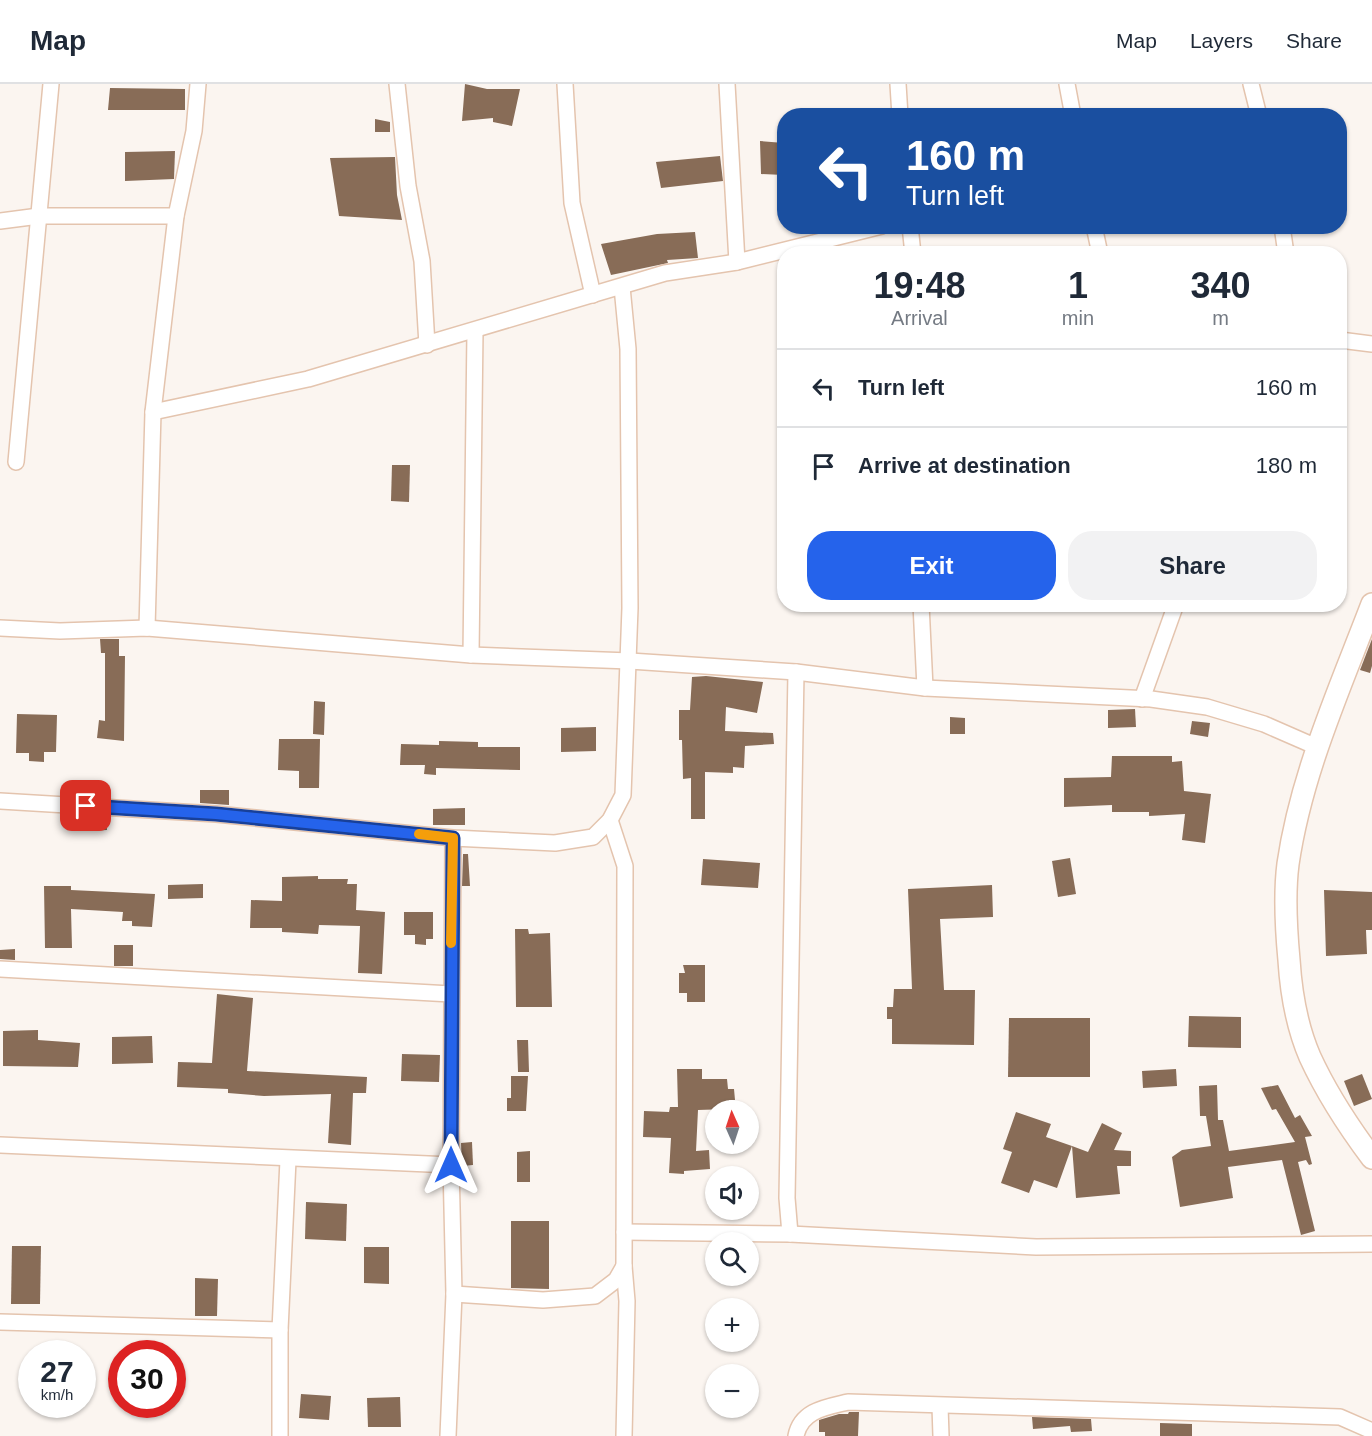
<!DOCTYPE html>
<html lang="en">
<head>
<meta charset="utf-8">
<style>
  body { margin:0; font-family:Helvetica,sans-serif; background:#f2f2f3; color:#1f2937; height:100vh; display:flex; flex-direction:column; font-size:22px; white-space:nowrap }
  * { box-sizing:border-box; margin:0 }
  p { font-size:20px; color:#747a83 }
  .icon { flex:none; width:33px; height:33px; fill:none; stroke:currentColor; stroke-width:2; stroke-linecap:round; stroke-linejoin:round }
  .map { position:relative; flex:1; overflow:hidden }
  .drawer { position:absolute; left:777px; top:162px; width:570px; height:366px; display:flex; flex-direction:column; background:#fff; border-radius:24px; box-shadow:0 2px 4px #0004 }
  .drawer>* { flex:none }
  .top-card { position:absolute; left:777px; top:24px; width:570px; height:126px; border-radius:24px; box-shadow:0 2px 4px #0004; background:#1a4fa0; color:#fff; overflow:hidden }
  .needle { width:39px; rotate:357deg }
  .controls { position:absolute; left:705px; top:1016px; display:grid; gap:12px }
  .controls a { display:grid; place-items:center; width:54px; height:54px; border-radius:50%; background:#fff; box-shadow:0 2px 4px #0004; font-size:30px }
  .speed { position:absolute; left:18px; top:1256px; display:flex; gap:12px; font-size:30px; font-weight:700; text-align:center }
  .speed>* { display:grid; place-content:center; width:78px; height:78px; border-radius:50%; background:#fff; box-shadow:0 2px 4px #0004; line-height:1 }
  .speed small { font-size:15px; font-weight:400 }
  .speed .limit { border:9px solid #d22; background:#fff; color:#111 }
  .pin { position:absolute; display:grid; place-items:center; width:51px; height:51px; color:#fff; margin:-26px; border-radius:12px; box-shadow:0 3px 9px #0006 }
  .me { position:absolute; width:66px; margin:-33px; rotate:0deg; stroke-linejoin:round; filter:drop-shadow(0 0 4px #0008) }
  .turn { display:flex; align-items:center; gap:21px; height:126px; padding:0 30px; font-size:27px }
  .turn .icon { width:78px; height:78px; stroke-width:2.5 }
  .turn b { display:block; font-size:42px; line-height:51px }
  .eta { display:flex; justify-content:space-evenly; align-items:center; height:102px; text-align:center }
  .eta b { font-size:36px; font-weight:700; line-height:42px }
  .cta { display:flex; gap:12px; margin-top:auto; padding:12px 30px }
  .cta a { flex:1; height:69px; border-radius:24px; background:#2563eb; color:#fff; font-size:24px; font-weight:700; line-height:69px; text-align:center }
  .cta a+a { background:#f2f2f3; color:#1f2937 }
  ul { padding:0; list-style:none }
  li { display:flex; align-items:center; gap:18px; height:78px; padding:0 30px; border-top:2px solid #e0e1e3 }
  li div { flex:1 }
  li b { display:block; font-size:22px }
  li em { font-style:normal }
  header { display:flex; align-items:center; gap:36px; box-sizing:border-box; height:84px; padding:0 30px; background:#fff; border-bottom:2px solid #e0e1e3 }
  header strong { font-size:28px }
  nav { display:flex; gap:33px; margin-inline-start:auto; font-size:21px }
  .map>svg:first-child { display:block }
</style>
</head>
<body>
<header>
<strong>Map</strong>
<nav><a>Map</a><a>Layers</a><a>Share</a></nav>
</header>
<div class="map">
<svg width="1372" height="1352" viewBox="0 0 1372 1352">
  <rect width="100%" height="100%" fill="#fbf5f0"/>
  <g fill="#886c57">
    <path d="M465,0l22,5h33l-8,37 -19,-4v-4l-31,3z"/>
    <path d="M110,4l75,1v21h-77z"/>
    <path d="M375,35l15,3v10h-15z"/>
    <path d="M760,57l24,2v32l-23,-1z"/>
    <path d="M175,67l-1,28 -49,2v-29z"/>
    <path d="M720,72l3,25 -62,7 -5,-26z"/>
    <path d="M395,73l2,38 5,25 -63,-4 -9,-58z"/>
    <path d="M695,148l3,26 -31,2 1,3 -57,12 -10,-31 56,-10z"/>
    <path d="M392,381h18l-1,37 -18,-1z"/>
    <path d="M100,555h19v17h6l-1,85 -27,-3 2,-18 6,1v-68h-4z"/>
    <path d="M1372,555v27l-2,7 -10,-3z"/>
    <path d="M706,592l57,6 -6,31 -31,-6 -1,24 48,2 1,11 -29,2 -1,22 -11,-1v6l-28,-1v47h-14v-41l-8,1 -1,-39h-3v-30h11l2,-33z"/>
    <path d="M314,617l11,1 -1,33 -11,-1z"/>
    <path d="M1135,625l1,18 -28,1v-18z"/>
    <path d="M17,630l40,1 -1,37h-12v10l-15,-1v-8h-13z"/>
    <path d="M950,633l15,1v16h-15z"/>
    <path d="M1192,637l18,2 -2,14 -18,-3z"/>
    <path d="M596,643v24l-35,1v-24z"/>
    <path d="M279,655h41l-1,49h-20v-17l-21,-1z"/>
    <path d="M439,657l39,1v5h42v23l-84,-2v7l-12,-1 1,-9h-25l1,-21 38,1z"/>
    <path d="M1112,672h60v6l10,-1 2,30 27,3 -6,49 -23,-3 3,-26 -36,2v-4h-37v-7l-48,2v-29l47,-1z"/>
    <path d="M200,706h29v15l-29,-2z"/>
    <path d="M465,724v17h-32v-16z"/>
    <path d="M106,733l1,13 -22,1 -1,-13z"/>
    <path d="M463,770h5l2,32h-8z"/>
    <path d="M1070,774l6,36 -18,3 -6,-36z"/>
    <path d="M703,775l57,4 -2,25 -57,-3z"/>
    <path d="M318,792v3h30l-1,5h10l-1,26 29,2 -3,62 -24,-1 2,-47 -41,-1 -1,9 -36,-2v-4h-32l1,-28 31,1v-24z"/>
    <path d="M203,800v14l-35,1v-14z"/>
    <path d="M992,801l1,32 -53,2 4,71h31l-1,55 -82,-1v-25h-5v-12h6l1,-18h18l-4,-100z"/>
    <path d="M44,802h27v4l84,4 -3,33 -20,-1v-5h-10l1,-9 -52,-3 1,39h-27z"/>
    <path d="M1324,806l48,2v38h-6l1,24 -41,2z"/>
    <path d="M404,828h29v27h-7v6l-11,-1v-9h-11z"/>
    <path d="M515,845h13l1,5 21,-1 2,74h-36z"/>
    <rect x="114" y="861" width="19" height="21"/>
    <path d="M15,865v11l-15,-1v-9z"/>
    <path d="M683,881h22v37h-18v-9h-8v-20h6z"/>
    <path d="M217,910l36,4 -6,73 120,6 -1,16h-13l-2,52 -23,-2 3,-49 -67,2 -36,-3v-4l-51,-2 1,-25 34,1z"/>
    <path d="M1189,932l52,1v31l-53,-1z"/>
    <path d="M1009,934h81v59h-82z"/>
    <path d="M38,946v10l42,3 -2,24 -75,-1v-35z"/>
    <path d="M152,952l1,27 -41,1v-27z"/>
    <path d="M517,956h11l1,32h-11z"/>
    <path d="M402,970l38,1 -1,27 -38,-1z"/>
    <path d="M677,985h25v10h25l1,10h6l1,11h-6v9l-31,1 -2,41 13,-1 1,19 -26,2v3l-15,-1 2,-35 -28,-1 1,-26 25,1 1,-5h8z"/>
    <path d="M1176,985l1,17 -34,2 -1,-17z"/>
    <path d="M1362,990l10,25 -18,7 -10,-25z"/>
    <path d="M511,992h17l-2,35h-19v-13h4z"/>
    <path d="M1217,1001l1,35h5l6,31 66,-9 -19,-33 -4,1 -11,-22 17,-3 17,33 5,-3 12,21 -7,1 7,27 -3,1 -3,-5 -8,2 17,69 -14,4 -19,-75 -54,7 5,31 -53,9 -8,-50 10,-7 29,-4 -5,-30h-6l-1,-30z"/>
    <path d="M1016,1028l35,12 -5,13 26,9 -15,42 -23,-8 -5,13 -28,-10 11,-31 -9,-3z"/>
    <path d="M1102,1039l20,10 -8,17 17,1v15h-14l3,28 -44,4 -4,-52 16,6z"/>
    <path d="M472,1058l1,23 -11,1 -1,-23z"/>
    <path d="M530,1067v31h-13v-30z"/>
    <path d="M306,1118l41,2 -1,37 -41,-2z"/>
    <path d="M511,1137h38v68l-38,-1z"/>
    <path d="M12,1162h29l-1,58h-29z"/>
    <path d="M364,1163h25v37l-25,-1z"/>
    <path d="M195,1194l23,1 -1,37h-22z"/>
    <path d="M301,1310l30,2 -2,24 -30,-2z"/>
    <path d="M400,1313l1,30h-33l-1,-29z"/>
    <path d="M849,1328h10l-1,24h-33v-4h-6v-12l20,-6h9z"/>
    <path d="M1032,1333l59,2 1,12 -21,1 -1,-6 -37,3z"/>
    <path d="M1160,1339l32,1v12h-32z"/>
  </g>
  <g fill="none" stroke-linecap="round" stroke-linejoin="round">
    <g stroke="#e4c4ae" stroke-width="18">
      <g id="street">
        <path d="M397,0l11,102 14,75 5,84"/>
        <path d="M565,0l7,119 21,92"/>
        <path d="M727,0l10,178"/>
        <path d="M898,0l2,32"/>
        <path d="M1067,0l6,32"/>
        <path d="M1251,0l8,32"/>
        <path d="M0,137l39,-5h137"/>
        <path d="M910,142l3,28"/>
        <path d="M1094,142l6,28"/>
        <path d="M1282,142l4,28"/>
        <path d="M1340,256l32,4"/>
        <path d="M153,328l155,-33 357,-106 72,-11 145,-36"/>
        <path d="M16,378l35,-378"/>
        <path d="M921,520l4,84"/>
        <path d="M0,544l60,3 87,-3 324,27 159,6 166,11 129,16 226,11 56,8 57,17 55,24"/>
        <path d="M147,544l6,-216 23,-196 18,-85 4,-47"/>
        <path d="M471,571l4,-324"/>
        <path d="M1142,615l34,-95"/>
        <path d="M0,717l216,13 237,24 102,5 38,-6 17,-17 13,-25 7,-187 -2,-259 -6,-62"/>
        <path d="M610,736l15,46 -1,400 3,35 -3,135"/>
        <path d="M0,885l451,25"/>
        <path d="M0,1061l451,20"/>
        <path d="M624,1148l166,2 246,13 336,-3"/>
        <path d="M790,1150l-3,-36 9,-526"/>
        <path d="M454,1210l89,6 52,-4 21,-16 8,-14"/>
        <path d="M0,1238l280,8"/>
        <path d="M940,1322l1,30"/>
        <path d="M280,1352v-106l8,-170"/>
        <path d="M448,1352l6,-142 -3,-129 2,-327"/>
        <path d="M796,1352c5,-26 31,-29 52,-34l492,15 32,14"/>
      </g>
    </g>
    <g stroke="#e4c4ae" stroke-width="24">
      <path id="secondary" d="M1372,520c-32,84 -71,170 -84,260 -4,31 -2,64 1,96 2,32 8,67 21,97 17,37 38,69 62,101"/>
    </g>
    <use href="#street" stroke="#fff" stroke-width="15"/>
    <use href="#secondary" stroke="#fff" stroke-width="21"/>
  </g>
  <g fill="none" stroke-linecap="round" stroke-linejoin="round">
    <g stroke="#184099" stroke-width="15">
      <path id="route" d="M86,722l130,8 237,24 -2,327"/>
    </g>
    <use href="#route" stroke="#2563eb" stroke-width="10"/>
    <path stroke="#f59e0b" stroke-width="10" d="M419,750l34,4 -2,105"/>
  </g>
</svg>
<div class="controls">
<a><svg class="needle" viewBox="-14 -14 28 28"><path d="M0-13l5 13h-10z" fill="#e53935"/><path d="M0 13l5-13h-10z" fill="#747a83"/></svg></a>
<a><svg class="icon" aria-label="sound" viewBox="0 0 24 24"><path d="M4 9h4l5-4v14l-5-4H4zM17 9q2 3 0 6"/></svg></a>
<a><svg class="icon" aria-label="search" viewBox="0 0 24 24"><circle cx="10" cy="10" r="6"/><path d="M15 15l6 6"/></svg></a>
<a>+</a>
<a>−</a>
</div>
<div class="speed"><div>27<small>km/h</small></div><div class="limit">30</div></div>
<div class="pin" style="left:86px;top:722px;background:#d93025"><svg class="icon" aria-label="arrive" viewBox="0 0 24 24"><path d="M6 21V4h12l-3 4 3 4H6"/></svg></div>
<svg class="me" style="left:451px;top:1081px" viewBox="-20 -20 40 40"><path d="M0-17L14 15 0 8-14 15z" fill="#2563eb" stroke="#fff" stroke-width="4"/></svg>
<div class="top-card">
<div class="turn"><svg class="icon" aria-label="left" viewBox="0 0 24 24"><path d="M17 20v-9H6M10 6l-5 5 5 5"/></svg><div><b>160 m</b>Turn left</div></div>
</div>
<section class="drawer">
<div class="eta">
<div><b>19:48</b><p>Arrival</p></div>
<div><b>1</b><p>min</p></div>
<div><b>340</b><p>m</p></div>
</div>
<ul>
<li><svg class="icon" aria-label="left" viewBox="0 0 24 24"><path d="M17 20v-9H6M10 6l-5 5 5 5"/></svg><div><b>Turn left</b></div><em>160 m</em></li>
<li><svg class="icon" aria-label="arrive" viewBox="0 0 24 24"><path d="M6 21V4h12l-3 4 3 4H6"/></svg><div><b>Arrive at destination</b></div><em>180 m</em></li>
</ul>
<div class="cta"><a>Exit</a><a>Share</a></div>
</section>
</div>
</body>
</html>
